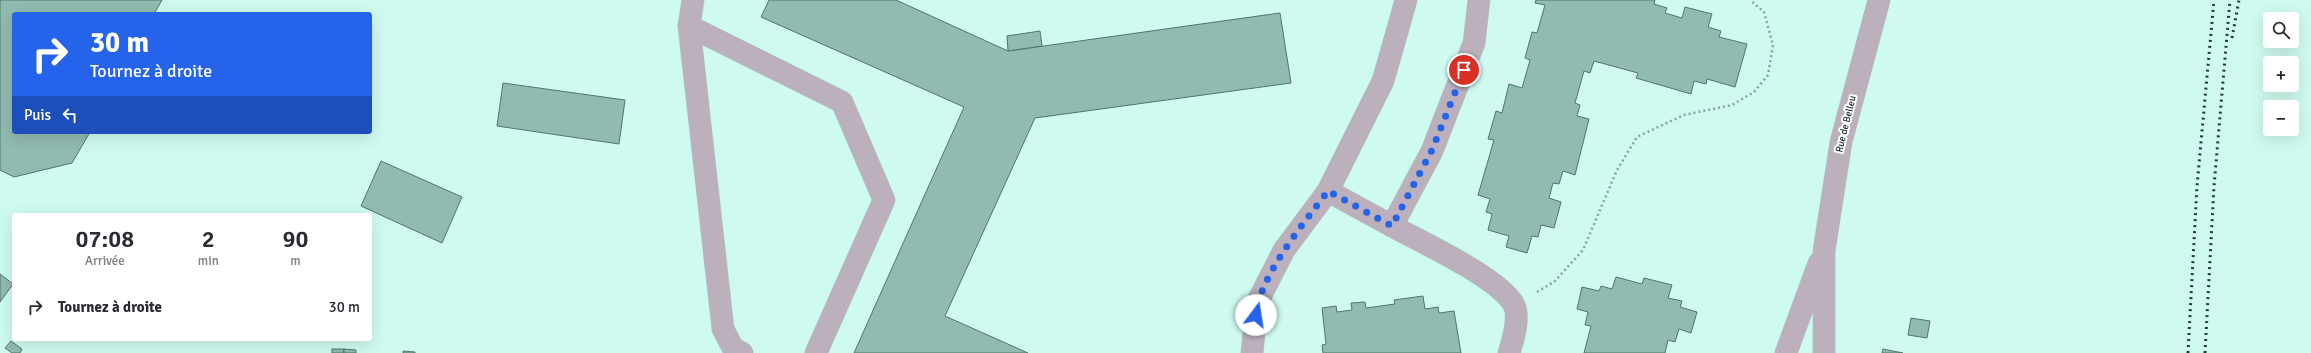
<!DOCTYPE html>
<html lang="fr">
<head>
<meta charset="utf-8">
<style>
  body { margin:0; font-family:Signika,sans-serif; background:#f2f2f3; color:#2b2b33; height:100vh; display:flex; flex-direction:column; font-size:15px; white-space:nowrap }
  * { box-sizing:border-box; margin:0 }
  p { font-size:13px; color:#7c7c81 }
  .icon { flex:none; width:22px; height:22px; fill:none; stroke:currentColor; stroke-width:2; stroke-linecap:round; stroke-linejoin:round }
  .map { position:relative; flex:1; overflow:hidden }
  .drawer { position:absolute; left:12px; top:213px; width:360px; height:128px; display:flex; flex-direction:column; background:#fff; border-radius:4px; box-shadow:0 4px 16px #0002 }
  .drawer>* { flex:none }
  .hud { position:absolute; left:12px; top:12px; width:360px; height:122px; border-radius:4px; box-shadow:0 4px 16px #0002; background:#2563eb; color:#fff; overflow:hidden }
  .tools { position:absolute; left:2263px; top:12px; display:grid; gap:8px }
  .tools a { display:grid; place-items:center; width:36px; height:36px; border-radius:4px; background:#fff; box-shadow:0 4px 16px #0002; font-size:20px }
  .pin { position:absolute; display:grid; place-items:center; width:34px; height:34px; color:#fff; margin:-17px; border:2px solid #fff; border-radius:50%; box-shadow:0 1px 4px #0007 }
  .me { position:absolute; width:44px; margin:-22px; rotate:14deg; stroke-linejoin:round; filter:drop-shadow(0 0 3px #0008) }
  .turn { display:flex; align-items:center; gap:14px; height:84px; padding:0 12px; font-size:18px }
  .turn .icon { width:52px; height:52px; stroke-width:2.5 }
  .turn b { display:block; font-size:28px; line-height:34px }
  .then { display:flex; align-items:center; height:38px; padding:0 12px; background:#0003; gap:8px; font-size:15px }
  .eta { display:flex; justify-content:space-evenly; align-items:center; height:68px; text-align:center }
  .eta b { font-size:24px; font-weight:600; line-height:28px }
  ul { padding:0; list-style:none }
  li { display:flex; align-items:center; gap:12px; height:52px; padding:0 12px }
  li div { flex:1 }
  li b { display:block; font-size:15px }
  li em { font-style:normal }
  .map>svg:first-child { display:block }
</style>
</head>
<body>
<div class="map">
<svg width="2311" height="353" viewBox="0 0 2311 353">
  <rect width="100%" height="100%" fill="#cffaf0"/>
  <g fill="#91bab0" stroke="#50766e">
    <path d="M0,0h162l-8,14h-140v118h76l-18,31 -58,14 -14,-7z"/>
    <path d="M769,0h127l112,51 272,-38 11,70 -256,35 -90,198 83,37h-174l110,-246 -203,-90z"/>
    <path d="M1536,0h119l-1,4 13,4 -2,5 17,5 3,-11 27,7 -4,13 13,4 -2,6 28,7 -12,43 -28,-8 -1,5 -12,-3 -3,13 -55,-16 2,-5 -44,-12 -4,12 -6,-2 -9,32 5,2 -3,11 12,3 -14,56 -12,-4 -4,13 -6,-1 -4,15 12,4 -7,26 -13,-3 -3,12 -6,-1 -5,17 -21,-6 3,-11 -21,-6 4,-16 -6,-2 4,-13 -12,-4 16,-55 -6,-1 8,-28 6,2 7,-29 13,4 8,-28 -5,-2 7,-26 5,1 8,-28 -10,-2z"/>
    <path d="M1040,31l2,15 -34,5 -1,-15z"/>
    <path d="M503,83l122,17 -6,44 -122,-18z"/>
    <path d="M381,161l81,36 -20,46 -81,-37z"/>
    <path d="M0,274l13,10 -13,18z"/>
    <path d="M1616,277l26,7 2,-6 28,7 -4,13 14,3 -2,6 17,5 -6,21 -12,-4 -4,13 -7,-2 -3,13h-81l7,-27 -6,-1 3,-13 -11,-3 5,-22 17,4 2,-5 11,3z"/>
    <path d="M1423,296l2,13 13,-2 1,6 15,-2 7,42h-138l-1,-8 4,-1 -4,-36 14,-2 1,6 15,-2 -1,-7 14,-1 1,6 29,-4 -1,-4z"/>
    <path d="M1911,318l19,3 -3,17 -19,-3z"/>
    <path d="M11,341l11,8 -2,4h-8l-7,-5z"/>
    <rect x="332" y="349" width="12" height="4"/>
    <path d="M344,349l12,1v3h-12z"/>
    <path d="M1883,349l20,4h-21z"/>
    <path d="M403,351l12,1v1h-12z"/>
  </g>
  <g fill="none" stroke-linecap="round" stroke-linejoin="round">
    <g stroke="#add3cb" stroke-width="23">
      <g id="minor">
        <path d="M693,0l-4,26 34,303 10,19 9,5"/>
        <path d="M689,26l153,76 42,98 -68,153"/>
        <path d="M1328,191l64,35 40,-75 42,-108 5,-43"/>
        <path d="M1392,226c29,16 108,52 122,79 6,13 -1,35 -5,48"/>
        <path d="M1252,353l5,-50 27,-53 44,-59 55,-110 23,-81"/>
        <path d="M1786,353l33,-90"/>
        <path d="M1824,353v-102l17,-109 38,-142"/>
      </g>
    </g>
    <path stroke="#84a59d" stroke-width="2.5" stroke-dasharray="2 3" stroke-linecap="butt" d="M1537,292l18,-11 28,-31 34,-80 20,-33 47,-22 48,-10 22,-13 14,-17 5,-30 -9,-33 -14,-12"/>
    <use href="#minor" stroke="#bbb0bb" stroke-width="22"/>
    <g stroke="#273a36" stroke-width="3" stroke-dasharray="2 4" stroke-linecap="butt">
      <path d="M2232,38l7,-38"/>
      <path d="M2188,353l9,-167 17,-186"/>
      <path d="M2205,353l9,-167 16,-186"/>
    </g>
  </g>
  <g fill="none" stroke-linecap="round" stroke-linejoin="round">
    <path stroke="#2563eb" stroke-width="7" stroke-dasharray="0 12.6" d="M1256,315c4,-40 48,-92 72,-124l64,35 40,-76 32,-80"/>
  </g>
  <g text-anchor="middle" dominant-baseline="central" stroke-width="4" stroke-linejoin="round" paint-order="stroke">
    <g font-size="10" fill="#142421" stroke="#fff">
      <text transform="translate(1846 124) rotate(-76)">Rue de Belleu</text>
    </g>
  </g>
</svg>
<div class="tools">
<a><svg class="icon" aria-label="search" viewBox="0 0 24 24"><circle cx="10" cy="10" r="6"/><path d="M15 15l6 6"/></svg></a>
<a>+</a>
<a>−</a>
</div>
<div class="pin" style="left:1464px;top:70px;background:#d93025"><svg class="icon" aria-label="arrive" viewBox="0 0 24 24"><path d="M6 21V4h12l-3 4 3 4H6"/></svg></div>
<svg class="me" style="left:1256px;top:315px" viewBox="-20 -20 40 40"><circle r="19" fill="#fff"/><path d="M0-13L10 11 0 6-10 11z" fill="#2563eb"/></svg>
<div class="hud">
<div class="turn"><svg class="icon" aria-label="right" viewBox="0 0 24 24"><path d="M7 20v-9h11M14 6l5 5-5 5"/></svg><div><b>30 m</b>Tournez à droite</div></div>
<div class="then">Puis<svg class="icon" aria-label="left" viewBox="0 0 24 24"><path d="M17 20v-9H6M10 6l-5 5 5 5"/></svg></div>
</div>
<section class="drawer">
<div class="eta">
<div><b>07:08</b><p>Arrivée</p></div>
<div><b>2</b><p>min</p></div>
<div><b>90</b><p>m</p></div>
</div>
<ul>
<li><svg class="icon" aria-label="right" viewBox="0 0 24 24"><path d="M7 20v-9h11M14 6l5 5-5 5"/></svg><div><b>Tournez à droite</b></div><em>30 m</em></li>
</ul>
</section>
</div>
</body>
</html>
